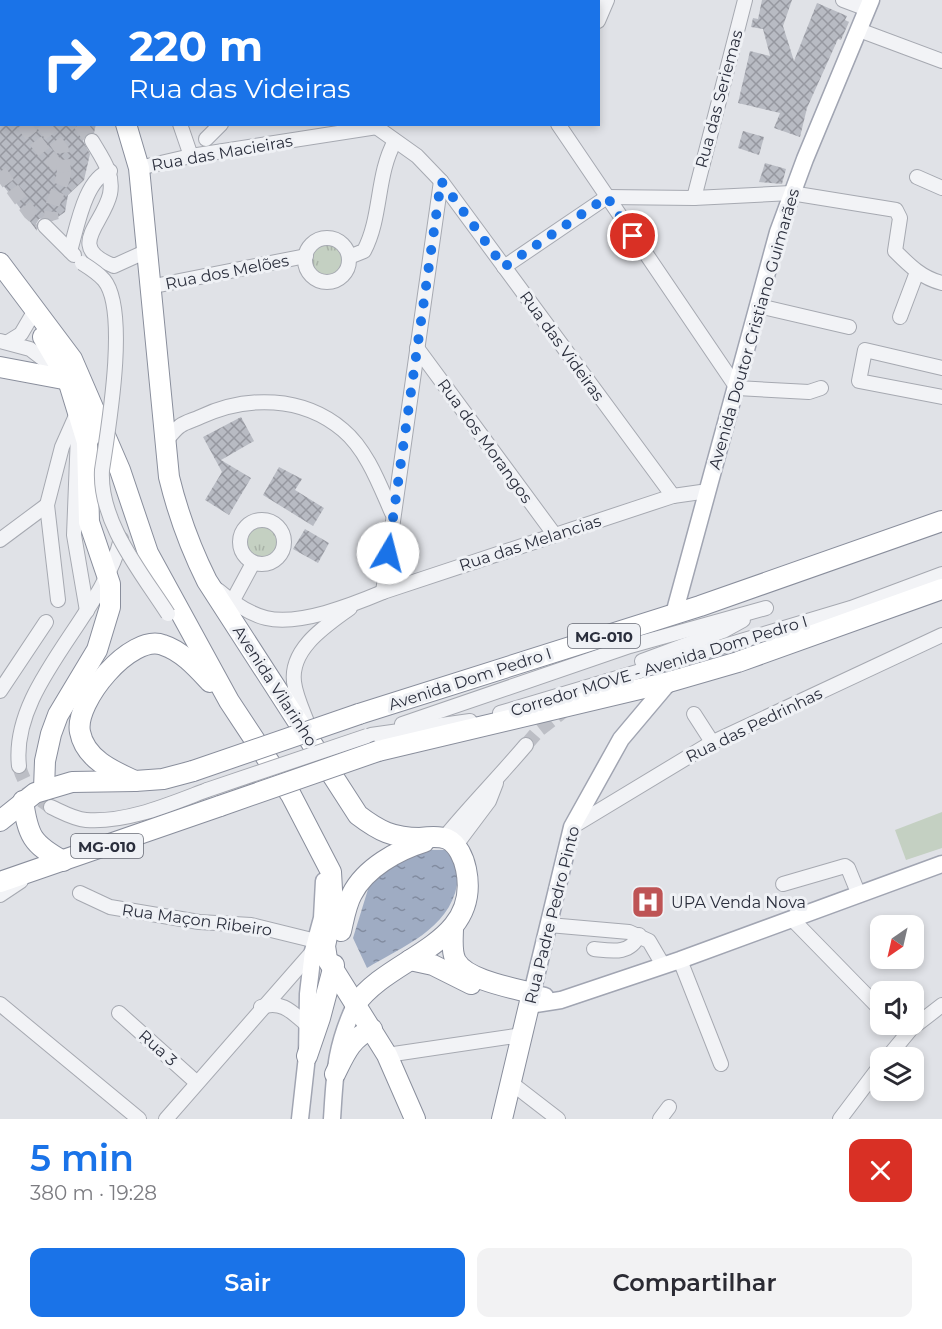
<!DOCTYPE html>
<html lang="pt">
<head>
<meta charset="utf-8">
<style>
  body { margin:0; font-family:Montserrat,sans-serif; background:#f2f2f3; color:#2b2b33; height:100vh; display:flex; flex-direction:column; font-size:22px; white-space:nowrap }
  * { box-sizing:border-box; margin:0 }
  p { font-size:20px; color:#7c7c81 }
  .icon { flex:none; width:33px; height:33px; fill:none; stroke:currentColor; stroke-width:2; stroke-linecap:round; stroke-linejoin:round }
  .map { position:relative; height:1119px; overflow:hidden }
  .details { display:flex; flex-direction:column; background:#fff; flex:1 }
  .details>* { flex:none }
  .banner { position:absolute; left:0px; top:0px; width:600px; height:126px; box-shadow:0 3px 9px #0003; background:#1a73e8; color:#fff; overflow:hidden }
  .needle { width:39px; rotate:214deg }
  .buttons { position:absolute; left:870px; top:915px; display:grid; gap:12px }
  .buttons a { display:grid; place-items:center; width:54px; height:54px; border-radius:12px; background:#fff; box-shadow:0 3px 9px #0003; font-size:30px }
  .pin { position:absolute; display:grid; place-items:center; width:51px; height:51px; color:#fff; margin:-26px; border:3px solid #fff; border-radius:50%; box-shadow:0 2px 6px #0007 }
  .me { position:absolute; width:66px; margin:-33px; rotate:8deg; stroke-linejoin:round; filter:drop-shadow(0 0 4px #0008) }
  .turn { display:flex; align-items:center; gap:21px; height:126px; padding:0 30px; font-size:27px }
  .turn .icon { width:78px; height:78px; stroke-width:2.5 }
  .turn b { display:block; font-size:42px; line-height:51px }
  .round { display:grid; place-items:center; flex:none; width:63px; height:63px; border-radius:12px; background:#f2f2f3 }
  .headline { display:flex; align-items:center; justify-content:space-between; height:102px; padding:0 30px }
  h1 { font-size:36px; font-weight:600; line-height:45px; color:#1a73e8 }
  .action { display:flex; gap:12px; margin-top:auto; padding:12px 30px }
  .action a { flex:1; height:69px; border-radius:12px; background:#1a73e8; color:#fff; font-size:24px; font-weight:600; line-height:69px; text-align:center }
  .action a+a { background:#f2f2f3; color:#2b2b33 }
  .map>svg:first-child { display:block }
</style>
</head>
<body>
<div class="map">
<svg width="942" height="1119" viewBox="0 0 942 1119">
  <defs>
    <pattern id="grass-tufts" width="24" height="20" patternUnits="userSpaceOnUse" patternTransform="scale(1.5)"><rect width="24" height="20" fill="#c4d0c2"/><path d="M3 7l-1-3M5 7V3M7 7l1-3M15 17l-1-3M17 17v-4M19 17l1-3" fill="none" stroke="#a9b3a8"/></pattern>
    <pattern id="water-ripples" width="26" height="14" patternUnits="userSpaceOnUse" patternTransform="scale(1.5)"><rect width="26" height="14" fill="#9facc3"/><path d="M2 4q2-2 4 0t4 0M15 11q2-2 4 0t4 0" fill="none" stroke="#828ca0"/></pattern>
    <pattern id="building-cross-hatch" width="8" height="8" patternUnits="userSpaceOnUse" patternTransform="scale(1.5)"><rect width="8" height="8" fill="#b8bbc3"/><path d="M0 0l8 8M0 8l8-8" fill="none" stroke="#9698a0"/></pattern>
  </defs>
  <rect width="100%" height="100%" fill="#e0e2e7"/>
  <g fill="url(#grass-tufts)">
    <circle cx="327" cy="259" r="17"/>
    <circle cx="262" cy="543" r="17"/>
  </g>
  <path fill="#c4d0c2" d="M942,812v36l-36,12 -11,-30z"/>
  <path fill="url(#water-ripples)" d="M418,850h30c8,11 11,21 9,35 -8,44 -55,62 -90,83l-14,-30 16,-52 26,-24z"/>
  <g fill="url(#building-cross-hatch)">
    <path d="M762,0h30l-9,26 11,35 23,-58 30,13 -2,4 4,2 -8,18 -3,-1 -31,69 -7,29 -26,-9 6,-15 -42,-10 12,-52 20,5 -7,-27 -12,-2 2,-9 5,1z"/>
    <path d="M0,124h96l-2,9 -7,1 -4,7 7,13 -6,26 -16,15 -3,17 -13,9 -5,-4 -8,2 -3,5 1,7 -37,-50z"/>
    <path d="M743,131l21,6 -5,18 -21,-7z"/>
    <path d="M765,163l21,6 -4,15 -23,-2z"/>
    <path d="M241,417l13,24 -33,19 30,18 -22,37 -24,-15 17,-28 -19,-35z"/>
    <path d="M279,467l23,12 -7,11 29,18 -11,18 -50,-31z"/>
    <path d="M305,529l24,14 -11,20 -25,-14z"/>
  </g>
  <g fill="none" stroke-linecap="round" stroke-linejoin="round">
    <g stroke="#bcbec5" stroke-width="14" stroke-dasharray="14 7" stroke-linecap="butt">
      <path d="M0,17l2,2"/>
      <path d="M0,66l2,2"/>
      <path d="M0,93l2,2"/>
      <path d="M23,124l21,28 20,20c-1,16 -17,33 -12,49"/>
      <path d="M43,124l19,26 2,22"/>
      <path d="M80,124l12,17"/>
      <path d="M0,172l30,41 15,13"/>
      <path d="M526,745l13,-15 26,-20"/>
      <path d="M19,766c6,20 14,30 32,41"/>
    </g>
    <g stroke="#a6a9b1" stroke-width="16">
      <g id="minor">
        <path d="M170,0l2,2"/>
        <path d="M405,0l3,2"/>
        <path d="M843,0l24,9"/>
        <path d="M387,2l1,-2"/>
        <path d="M472,2v-2"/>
        <path d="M598,21l9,-21"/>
        <path d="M859,30l83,31"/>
        <path d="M180,124l11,32"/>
        <path d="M372,124l45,32 24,25 232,315"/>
        <path d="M558,124l179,264 72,4 12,-4"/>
        <path d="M206,139l15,-15"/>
        <path d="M92,141c10,17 22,32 18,53 -7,31 -45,53 4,72l33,-15"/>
        <path d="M139,168l52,-12 186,-29"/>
        <path d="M917,177l25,11"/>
        <path d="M607,197l87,1 97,-5 105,17 4,8 -5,33c15,15 27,27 47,32"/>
        <path d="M694,198l51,-198"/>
        <path d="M45,226l29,29"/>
        <circle cx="327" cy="260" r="22"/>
        <path d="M70,251c7,-23 15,-73 40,-80"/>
        <path d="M349,257l15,-6c18,-34 12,-76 31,-110"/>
        <path d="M504,267l103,-70"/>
        <path d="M149,287l157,-31"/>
        <path d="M759,306l90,21"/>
        <path d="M900,317l17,-45"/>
        <path d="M0,341l30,8 26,20"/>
        <path d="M8,342l13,-8 10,-17"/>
        <path d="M417,348l137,186"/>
        <path d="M942,368l-77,-18 -6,31 83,16"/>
        <path d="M78,434l-4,101 13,76"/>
        <path d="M164,443c5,-5 10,-13 16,-17 5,-4 14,-6 20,-9 47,-22 103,-21 143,13 24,20 37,56 49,83"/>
        <circle cx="262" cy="542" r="22"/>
        <path d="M0,540l47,-35"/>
        <path d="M218,590c13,11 31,24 48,28 33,8 86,-13 117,-26l290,-96 35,-5"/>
        <path d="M383,592l58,-411"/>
        <path d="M58,600l-11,-95 15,-58 16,-36"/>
        <path d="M232,602l21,-39"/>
        <path d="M642,661l81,-30 20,-11"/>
        <path d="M0,691l46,-69"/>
        <path d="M500,713l351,-105 91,-34"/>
        <path d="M694,714l18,28"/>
        <path d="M402,724l228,-78 136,-38"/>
        <path d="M310,730c-5,-15 -14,-32 -16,-48 -4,-34 33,-57 56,-74"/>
        <path d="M371,735l99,-14"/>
        <path d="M19,766c-9,-80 83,-149 102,-227"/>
        <path d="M51,807c11,5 23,12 35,13 41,3 84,-16 121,-30"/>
        <path d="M572,827l139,-84 231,-108"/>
        <path d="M444,838c26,-32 55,-61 82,-93"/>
        <path d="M456,845l33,-44 7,-18"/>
        <path d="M783,884l62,-18 3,2 11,27"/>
        <path d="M80,893l30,14 89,15 52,3 65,16"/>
        <path d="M0,895l21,-14"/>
        <path d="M792,919l88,90"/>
        <path d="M549,925l80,7 20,9 14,24"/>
        <path d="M594,949c18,2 36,6 45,-14"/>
        <path d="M680,960l41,104"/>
        <path d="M0,1004l139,115"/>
        <path d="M261,1007c21,-7 31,5 46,18"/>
        <path d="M119,1013l77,69"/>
        <path d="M387,1055l135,-20"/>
        <path d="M887,1058l24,-29 31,-24"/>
        <path d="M510,1082l48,37"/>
        <path d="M166,1119l147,-168"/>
        <path d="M660,1119l9,-12"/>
        <path d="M840,1119l40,-53"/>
      </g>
    </g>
    <g stroke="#a1a5b2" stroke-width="19">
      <g id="major">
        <path d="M674,614l104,-382 27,-73 66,-159"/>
        <path d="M545,996l-13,-3 40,-166 49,-88 48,-57"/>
        <path d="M529,1005l32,-5 119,-40 262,-96"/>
        <path d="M300,1119l7,-63 1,-62 5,-43 9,-33 2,-37"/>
        <path d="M332,1119c3,-46 3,-71 23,-114"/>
      </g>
    </g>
    <g stroke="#898e9c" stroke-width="22">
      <g id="highway">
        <path d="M59,0l1,2"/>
        <path d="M126,124l13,44 30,309c9,37 21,70 38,104l151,234c21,16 35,23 62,23 8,-1 20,-2 27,1 11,5 17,20 19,30 16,77 -76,86 -111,136"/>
        <path d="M0,263l72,96 48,111 28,83 81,148 62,94 40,77 2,35 -8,39 2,13 60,96 28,64"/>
        <path d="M43,337l25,43 19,62 2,80 21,62v23l-13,43 -39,65 -7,19 -6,27 -1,28"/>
        <path d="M0,367l74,14"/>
        <path d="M359,714l341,-108 242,-85"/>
        <path d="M378,751l291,-69 69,-20 204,-73"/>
        <path d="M135,781c-22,-10 -50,-22 -55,-49 -6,-30 51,-99 83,-87 19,6 34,23 47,37"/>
        <path d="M23,801c5,35 9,43 40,60"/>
        <path d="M0,821l35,-28 37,-11 63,-1 28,-2 30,-8"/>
        <path d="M0,882l220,-76"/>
        <path d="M453,928c0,10 -2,24 3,33 10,19 57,27 76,32l-30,126"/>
        <path d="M341,931c3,-13 5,-26 11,-37 13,-26 46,-44 72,-52"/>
        <path d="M410,960l23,5 38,19"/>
        <path d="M307,1056l13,-38 14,-53"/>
        <path d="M335,1074c10,-20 16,-36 37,-45"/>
      </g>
    </g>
    <use href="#minor" stroke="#f2f3f6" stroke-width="14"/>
    <use href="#major" stroke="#fff" stroke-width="16"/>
    <use href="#highway" stroke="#fff" stroke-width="20"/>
    <g stroke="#a6a9b1" stroke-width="16" stroke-linecap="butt">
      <g id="minor-bridge">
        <path d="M82,263c8,5 16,10 22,17 25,30 4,150 -2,190 -3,52 39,102 66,144"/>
        <path d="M207,790l160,-54"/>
      </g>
    </g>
    <g stroke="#898e9c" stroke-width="22" stroke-linecap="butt">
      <g id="highway-bridge">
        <path d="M193,771l166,-57"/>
        <path d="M220,806l158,-55"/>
      </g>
    </g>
    <use href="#minor-bridge" stroke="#f2f3f6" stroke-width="14"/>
    <use href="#highway-bridge" stroke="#fff" stroke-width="20"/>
  </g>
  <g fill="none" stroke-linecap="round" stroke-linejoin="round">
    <path stroke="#1a73e8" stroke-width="10" stroke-dasharray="0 18" d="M388,553l53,-372 63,86 103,-70 26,39"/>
  </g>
  <defs>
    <g id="hospital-square" transform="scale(1.725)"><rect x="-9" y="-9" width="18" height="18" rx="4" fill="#be5455" stroke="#eff1f5"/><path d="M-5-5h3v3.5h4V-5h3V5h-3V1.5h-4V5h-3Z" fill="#fff"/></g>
  </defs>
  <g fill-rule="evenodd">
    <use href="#hospital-square" x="648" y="902"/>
  </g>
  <g text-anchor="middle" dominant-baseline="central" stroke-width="6" stroke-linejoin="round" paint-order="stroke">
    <g fill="#eff1f5" stroke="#666974" stroke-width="1.5">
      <rect x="568" y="624" width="72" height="24" rx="4.5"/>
      <rect x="71" y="834" width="72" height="24" rx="4.5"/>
    </g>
    <g font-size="15" font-weight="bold" fill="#2b2f3d">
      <text x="604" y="636">MG-010</text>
      <text x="107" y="846">MG-010</text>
    </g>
    <g font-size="16" fill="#2b2f3d" stroke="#eff1f5">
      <text transform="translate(719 99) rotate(-75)">Rua das Seriemas</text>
      <text transform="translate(222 153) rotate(-10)">Rua das Macieiras</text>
      <text transform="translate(227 272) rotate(-11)">Rua dos Melões</text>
      <text transform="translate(754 329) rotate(-74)">Avenida Doutor Cristiano Guimarães</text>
      <text transform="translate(562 346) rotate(54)">Rua das Videiras</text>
      <text transform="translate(485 441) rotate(54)">Rua dos Morangos</text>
      <text transform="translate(530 543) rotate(-18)">Rua das Melancias</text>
      <text transform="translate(659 666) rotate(-17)">Corredor MOVE - Avenida Dom Pedro I</text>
      <text transform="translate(470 679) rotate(-18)">Avenida Dom Pedro I</text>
      <text transform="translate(275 686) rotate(57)">Avenida Vilarinho</text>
      <text transform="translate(754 725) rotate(-26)">Rua das Pedrinhas</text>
      <text transform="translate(552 915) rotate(-76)">Rua Padre Pedro Pinto</text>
      <text transform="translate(197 920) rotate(8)">Rua Maçon Ribeiro</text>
      <text transform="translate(158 1048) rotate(42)">Rua 3</text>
    </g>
    <g font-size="16" fill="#2b2f3d" stroke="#eff1f5" text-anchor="start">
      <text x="671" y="902">UPA Venda Nova</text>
    </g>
  </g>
</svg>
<div class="buttons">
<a><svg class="needle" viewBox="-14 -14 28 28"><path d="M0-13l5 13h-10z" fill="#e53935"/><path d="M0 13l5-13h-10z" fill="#7c7c81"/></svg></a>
<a><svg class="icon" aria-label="sound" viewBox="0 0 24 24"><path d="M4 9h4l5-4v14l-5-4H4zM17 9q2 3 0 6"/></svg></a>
<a><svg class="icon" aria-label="layers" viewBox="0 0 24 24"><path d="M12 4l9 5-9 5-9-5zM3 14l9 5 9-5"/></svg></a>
</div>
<div class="pin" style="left:633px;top:236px;background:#d93025"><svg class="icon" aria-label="arrive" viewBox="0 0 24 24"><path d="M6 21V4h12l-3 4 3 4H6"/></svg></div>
<svg class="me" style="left:388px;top:553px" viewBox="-20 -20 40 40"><circle r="19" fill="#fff"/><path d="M0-13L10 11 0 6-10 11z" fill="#1a73e8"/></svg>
<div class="banner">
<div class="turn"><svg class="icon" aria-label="right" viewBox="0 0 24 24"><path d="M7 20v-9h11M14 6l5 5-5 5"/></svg><div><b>220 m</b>Rua das Videiras</div></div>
</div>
</div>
<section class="details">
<div class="headline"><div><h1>5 min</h1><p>380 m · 19:28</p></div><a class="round" style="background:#d93025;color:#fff"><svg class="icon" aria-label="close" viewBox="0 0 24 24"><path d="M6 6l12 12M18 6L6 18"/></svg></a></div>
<div class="action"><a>Sair</a><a>Compartilhar</a></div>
</section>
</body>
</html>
